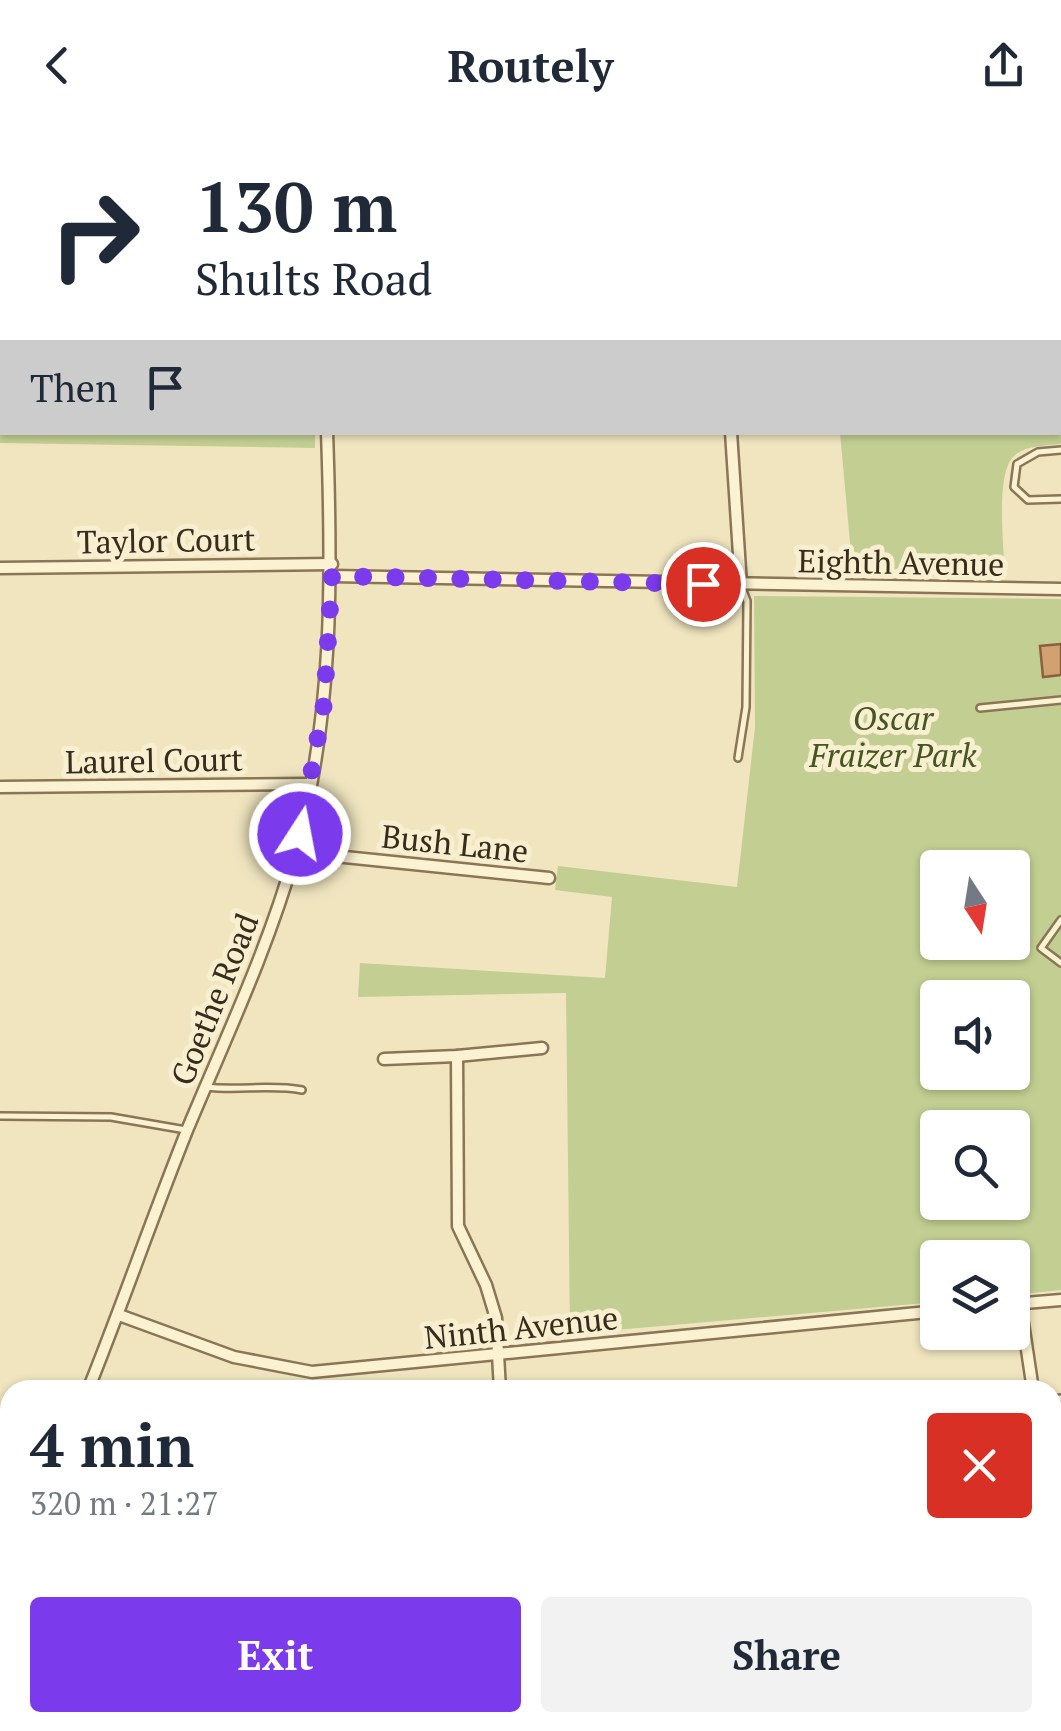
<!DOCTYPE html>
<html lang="en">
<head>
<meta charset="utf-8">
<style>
  body { margin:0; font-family:"PT Serif",serif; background:#f2f2f3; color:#1f2937; height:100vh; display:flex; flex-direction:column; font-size:38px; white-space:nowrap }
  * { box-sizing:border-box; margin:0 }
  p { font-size:32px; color:#747a83 }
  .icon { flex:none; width:55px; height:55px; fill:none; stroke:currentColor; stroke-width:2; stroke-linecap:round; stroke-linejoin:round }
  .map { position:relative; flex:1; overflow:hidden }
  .panel { position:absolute; left:0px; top:1250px; width:1062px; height:352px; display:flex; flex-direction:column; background:#fff; border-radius:30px 30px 0 0; box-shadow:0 2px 8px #0004 }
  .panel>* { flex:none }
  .banner { position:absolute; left:0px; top:0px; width:1062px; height:305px; box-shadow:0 2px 8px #0004; background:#fff; color:#1f2937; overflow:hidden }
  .needle { width:65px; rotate:168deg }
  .buttons { position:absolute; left:920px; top:720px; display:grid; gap:20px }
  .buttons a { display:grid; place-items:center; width:110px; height:110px; border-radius:10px; background:#fff; box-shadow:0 2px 8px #0004; font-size:50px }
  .pin { position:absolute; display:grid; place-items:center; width:85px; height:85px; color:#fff; margin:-42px; border:5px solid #fff; border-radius:50%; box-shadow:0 2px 10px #0007 }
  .me { position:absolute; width:110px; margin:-55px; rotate:11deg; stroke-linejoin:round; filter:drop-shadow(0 0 8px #0008) }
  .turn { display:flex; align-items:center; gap:35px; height:210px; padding:0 30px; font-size:45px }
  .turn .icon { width:130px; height:130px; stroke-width:2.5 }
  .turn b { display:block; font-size:70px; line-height:85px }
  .then { display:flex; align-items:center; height:95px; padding:0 30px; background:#0003; gap:20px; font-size:38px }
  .round { display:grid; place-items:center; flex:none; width:105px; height:105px; border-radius:10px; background:#f2f2f3 }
  .headline { display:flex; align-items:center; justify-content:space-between; height:170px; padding:0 30px }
  h1 { font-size:60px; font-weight:800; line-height:75px }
  .button { display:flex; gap:20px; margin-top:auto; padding:20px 30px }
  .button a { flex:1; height:115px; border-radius:10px; background:#7c3aed; color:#fff; font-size:40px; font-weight:800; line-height:115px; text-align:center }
  .button a+a { background:#f2f2f3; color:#1f2937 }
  header { display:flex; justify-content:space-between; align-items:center; height:130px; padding:0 30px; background:#fff; font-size:45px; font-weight:800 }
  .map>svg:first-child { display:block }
</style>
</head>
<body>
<header><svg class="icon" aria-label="back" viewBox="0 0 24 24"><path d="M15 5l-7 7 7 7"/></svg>Routely<svg class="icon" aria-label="share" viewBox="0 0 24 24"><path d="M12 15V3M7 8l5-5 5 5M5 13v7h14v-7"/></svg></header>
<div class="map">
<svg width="1061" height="1601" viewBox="0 0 1061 1601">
  <rect width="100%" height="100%" fill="#f0e5bf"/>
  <g fill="#c3cf92" fill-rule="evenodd">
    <path d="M0,0h300v2h-298v300l313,1v15l-315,-5z"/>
    <path d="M1061,112v202c-15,2 -36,1 -47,12 -19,17 -10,93 -9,120l-152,-1 -13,-142 220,-1z"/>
    <path d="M754,466l307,3v691l-48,5 -1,-37h-74l-1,44 -367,32 -4,-341 -208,4 2,-34 245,15 7,-81 -57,-7 3,-24 179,21 18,-160zM938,738h74v74h-74zM938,868h74v74h-74zM938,998h74v74h-74z"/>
  </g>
  <path fill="#d1a172" stroke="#8a613b" stroke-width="2.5" d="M1061,514v31l-18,2 -3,-31z"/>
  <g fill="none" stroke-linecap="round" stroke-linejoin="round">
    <g stroke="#8a7656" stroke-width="10">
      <g id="lane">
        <path d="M1061,320l-23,2 -21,12 -3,23 14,13 33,-1"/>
        <path d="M980,578l81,-8"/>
        <path d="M738,628l8,-51 1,-106 -5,-13"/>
        <path d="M1061,790l-20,28 20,15"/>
        <path d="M206,957c33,4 64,-3 96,3"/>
        <path d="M0,986l111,1 75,13"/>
        <path d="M1052,1269l9,-1"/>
        <path d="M606,1592l1,9"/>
      </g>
    </g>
    <g stroke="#8a7656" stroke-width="15">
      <g id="street">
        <path d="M314,0l1,2"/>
        <path d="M716,0v2"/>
        <path d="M965,2v-2"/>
        <path d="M731,302l10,153"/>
        <path d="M0,438l332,-4"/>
        <path d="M332,446l729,13"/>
        <path d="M0,657l309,-3"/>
        <path d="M296,722l253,26"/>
        <path d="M457,926l1,170 28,59 10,33 4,72"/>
        <path d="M384,929l73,-3 85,-8"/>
        <path d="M1020,1173l13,87"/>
        <path d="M1012,1174l49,-4"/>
        <path d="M119,1185l115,42 78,15 626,-61"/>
        <path d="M88,1260c35,-87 65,-175 100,-262 38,-91 80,-179 107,-275 39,-136 37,-280 32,-421"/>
        <path d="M1052,1360l9,-1"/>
        <path d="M0,1590l10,-41"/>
        <path d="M516,1592v9"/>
        <path d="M697,1592v9"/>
      </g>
    </g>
    <use href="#lane" stroke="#fbf2d2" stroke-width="5"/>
    <use href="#street" stroke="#fbf2d2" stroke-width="10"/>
  </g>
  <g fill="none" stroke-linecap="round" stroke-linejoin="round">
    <path stroke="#7c3aed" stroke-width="18" stroke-dasharray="0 32.4" d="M300,704l24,-130 8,-128 371,8"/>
  </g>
  <g text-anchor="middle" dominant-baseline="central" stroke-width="10" stroke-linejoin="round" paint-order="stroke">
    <g font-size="32" fill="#382c1c" stroke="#f7efcf">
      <text transform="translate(166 410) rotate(-1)">Taylor Court</text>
      <text transform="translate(901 432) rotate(1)">Eighth Avenue</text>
      <text transform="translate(154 630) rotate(-1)">Laurel Court</text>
      <text transform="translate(455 713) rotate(6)">Bush Lane</text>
      <text transform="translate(214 869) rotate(-68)">Goethe Road</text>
      <text transform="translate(521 1197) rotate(-6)">Ninth Avenue</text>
    </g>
    <g font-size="32" font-style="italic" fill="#445621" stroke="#f7efcf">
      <text x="893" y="588">Oscar<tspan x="893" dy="37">Fraizer Park</tspan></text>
    </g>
  </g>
</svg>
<div class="buttons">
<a><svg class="needle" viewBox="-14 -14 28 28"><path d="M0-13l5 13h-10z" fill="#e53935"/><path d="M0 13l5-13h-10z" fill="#747a83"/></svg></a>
<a><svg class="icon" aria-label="sound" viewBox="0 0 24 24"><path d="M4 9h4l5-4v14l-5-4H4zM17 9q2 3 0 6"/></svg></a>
<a><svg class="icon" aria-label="search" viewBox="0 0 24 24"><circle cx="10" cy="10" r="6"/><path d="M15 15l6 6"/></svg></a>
<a><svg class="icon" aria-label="layers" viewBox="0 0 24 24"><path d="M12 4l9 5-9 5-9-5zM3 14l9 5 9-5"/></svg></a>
</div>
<div class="pin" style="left:703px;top:454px;background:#d93025"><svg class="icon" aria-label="arrive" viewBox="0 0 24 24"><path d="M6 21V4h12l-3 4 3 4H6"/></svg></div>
<svg class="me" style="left:300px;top:704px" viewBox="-20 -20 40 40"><circle r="17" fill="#7c3aed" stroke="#fff" stroke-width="3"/><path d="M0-11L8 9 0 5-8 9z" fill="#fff"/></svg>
<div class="banner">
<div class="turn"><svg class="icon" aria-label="right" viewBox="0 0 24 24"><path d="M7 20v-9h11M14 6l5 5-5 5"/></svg><div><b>130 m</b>Shults Road</div></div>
<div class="then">Then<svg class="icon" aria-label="arrive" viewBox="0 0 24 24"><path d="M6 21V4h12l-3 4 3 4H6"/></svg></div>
</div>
<section class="panel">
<div class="headline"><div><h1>4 min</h1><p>320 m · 21:27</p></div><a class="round" style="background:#d93025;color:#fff"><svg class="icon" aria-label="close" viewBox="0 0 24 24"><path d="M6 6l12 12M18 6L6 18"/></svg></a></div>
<div class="button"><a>Exit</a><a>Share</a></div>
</section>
</div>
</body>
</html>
